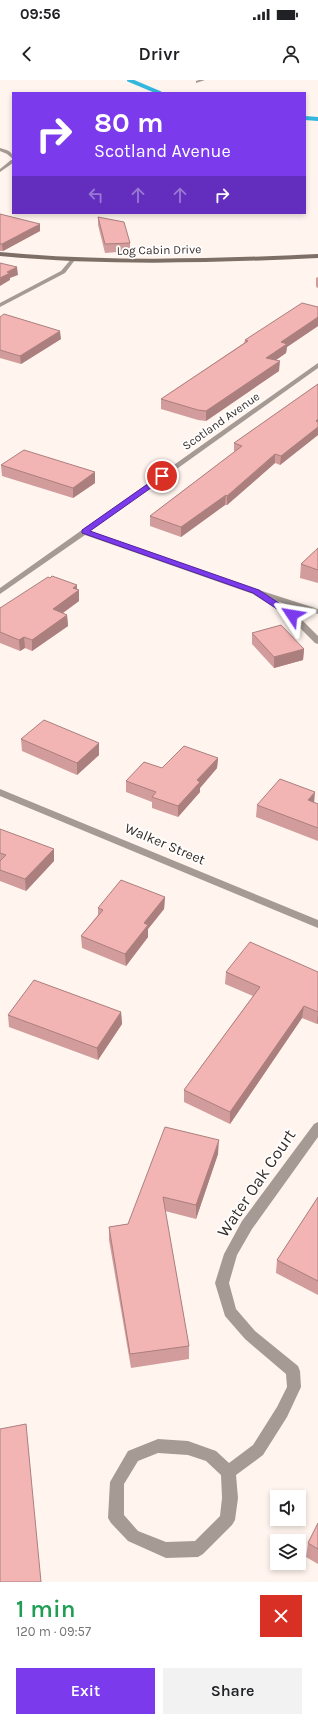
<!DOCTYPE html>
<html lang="en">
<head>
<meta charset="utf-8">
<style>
  body { margin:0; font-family:Karla,sans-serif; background:#f2f2f2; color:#202124; height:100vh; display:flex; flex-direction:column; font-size:15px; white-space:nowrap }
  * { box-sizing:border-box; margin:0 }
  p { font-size:13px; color:#757577 }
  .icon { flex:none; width:22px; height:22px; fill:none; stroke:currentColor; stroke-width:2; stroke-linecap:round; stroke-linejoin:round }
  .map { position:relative; height:1502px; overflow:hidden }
  .sheet { display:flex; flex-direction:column; background:#fff; flex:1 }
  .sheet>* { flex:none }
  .top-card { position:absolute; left:12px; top:12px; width:294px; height:122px; border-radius:0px; box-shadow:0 2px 6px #0003; background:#7c3aed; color:#fff; overflow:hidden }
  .fabs { position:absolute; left:270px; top:1410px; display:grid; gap:8px }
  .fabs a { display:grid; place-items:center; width:36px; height:36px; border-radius:0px; background:#fff; box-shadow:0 2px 6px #0003; font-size:20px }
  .pin { position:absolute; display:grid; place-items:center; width:34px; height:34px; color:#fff; margin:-17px; border:2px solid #fff; border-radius:50%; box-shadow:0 1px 4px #0007 }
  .me { position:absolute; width:44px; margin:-22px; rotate:303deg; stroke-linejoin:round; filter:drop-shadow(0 0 3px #0008) }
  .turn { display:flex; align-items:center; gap:14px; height:84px; padding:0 16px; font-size:18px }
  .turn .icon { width:52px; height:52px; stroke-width:2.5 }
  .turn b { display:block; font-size:28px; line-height:34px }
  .lanes { display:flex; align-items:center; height:38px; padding:0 16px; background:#0003; justify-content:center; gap:20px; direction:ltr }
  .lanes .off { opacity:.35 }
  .round { display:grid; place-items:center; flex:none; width:42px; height:42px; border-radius:0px; background:#f2f2f2 }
  .head { display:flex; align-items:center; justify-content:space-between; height:68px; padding:0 16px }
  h1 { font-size:24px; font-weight:600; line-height:30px; color:#1e9e55 }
  .primary-button { display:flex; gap:8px; margin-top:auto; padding:8px 16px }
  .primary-button a { flex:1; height:46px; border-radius:0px; background:#7c3aed; color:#fff; font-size:16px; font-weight:600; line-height:46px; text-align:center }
  .primary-button a+a { background:#f2f2f2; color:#202124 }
  .status { display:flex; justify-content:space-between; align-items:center; height:28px; padding:0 20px; background:#fff; direction:ltr }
  .status svg { height:11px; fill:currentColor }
  header { display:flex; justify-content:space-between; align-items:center; height:52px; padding:0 16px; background:#fff; font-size:18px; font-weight:600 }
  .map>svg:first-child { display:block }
</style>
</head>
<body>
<div class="status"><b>09:56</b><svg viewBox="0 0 49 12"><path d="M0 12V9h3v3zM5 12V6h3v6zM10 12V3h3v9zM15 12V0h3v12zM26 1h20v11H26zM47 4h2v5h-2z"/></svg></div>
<header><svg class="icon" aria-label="back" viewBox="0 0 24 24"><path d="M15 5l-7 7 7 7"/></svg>Drivr<svg class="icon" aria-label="person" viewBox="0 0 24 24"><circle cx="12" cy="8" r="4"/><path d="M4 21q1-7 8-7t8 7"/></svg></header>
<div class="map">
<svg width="318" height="1502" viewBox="0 0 318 1502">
  <rect width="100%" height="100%" fill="#fff4ee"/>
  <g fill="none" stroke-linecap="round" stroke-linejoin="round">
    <g stroke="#33b7dc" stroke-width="4">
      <path d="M129,0l31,13"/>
      <path d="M305,38l13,1"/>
    </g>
    <g fill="#a59b94" fill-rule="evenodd">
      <path d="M0,68c7,2 13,3 13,11l-6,-5 -7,-3z"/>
      <path d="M11,80h2v3l-13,9v-3z"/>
      <path d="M253,510h6l59,19v5l-65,-20z"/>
    </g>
    <g fill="#a59b94" fill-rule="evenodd">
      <path d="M199,0h6l-9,3v-2z"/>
      <path d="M72,178l3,2 -10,13 -65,34v-4l61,-32z"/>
      <path d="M318,283v5l-228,163 169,59 36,23 23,23v8l-3,-1 -26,-26 -36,-23 -168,-59 -85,59v-6z"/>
      <path d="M0,709l318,131v8l-318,-132z"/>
      <path d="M318,1042v15l-66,92 -15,26 -8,28 7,26 19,22 43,35 2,5 1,16 -14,30 -24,38 -27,20 2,23 -3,22 -3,5 -29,29 -5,3 -32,1 -38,-17 -17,-18 -3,-5 2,-36 18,-31 30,-12 30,2 28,10 13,12 24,-18 24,-38 10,-20 -1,-13 -41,-35 -20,-23 -10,-33 9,-29 18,-33 72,-97zM158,1373l30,2 18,6 15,14 1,23 -2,18 -25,25 -29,1 -28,-11 -14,-16v-31l14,-23z"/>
    </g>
    <path fill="#7e6f66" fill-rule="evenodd" d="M0,172c106,10 212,7 318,2v4c-106,5 -212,8 -318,-2z"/>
  </g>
  <g fill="#d19c9b">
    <path d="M0,134l40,17 -37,20h-3z"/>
    <path d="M98,137l32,26v8l-25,2 -7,-28z"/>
    <path d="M318,197v11l-2,-1v-9z"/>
    <path d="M0,237l61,22 -40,25 -21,-6z"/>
    <path d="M318,246l-31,21 -1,6 -10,7 3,11 -73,50 -8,-1 -37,-11v-10l83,-56 1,-3z"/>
    <path d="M318,304v51l-38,30 -5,-2 -48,42h-2l-44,32 -31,-11v-10l84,-64v-9z"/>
    <path d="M1,385l94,7v11l-22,15 -71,-22z"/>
    <path d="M318,468v35l-18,-5 1,-14z"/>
    <path d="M77,509l2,12 -16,12 4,2 1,11 -36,25 -7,-3 -5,3 -20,-8v-35z"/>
    <path d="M252,553l52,16 -1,11 -29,8 -22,-24z"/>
    <path d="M21,659l78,16 -22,20 -55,-24z"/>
    <path d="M218,678l-1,10 -17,20v4l-22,25 -26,-9v-6l-26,-10v-11l36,-13z"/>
    <path d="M314,722l4,2v37l-62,-24 1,-12z"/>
    <path d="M0,749l54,32 -28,30 -26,-10z"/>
    <path d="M165,817l-1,12 -16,20v8l-22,29 -44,-18 -1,-12 17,-21v-7z"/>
    <path d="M226,892h92v51l-1,1 -15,-6 -72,106 -46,-22v-12l69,-94 -28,-12z"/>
    <path d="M121,932l1,12 -24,36 -89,-33 -1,-12z"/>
    <path d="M218,1074l-22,65 -31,-8 24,135v13l-58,9 -22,-128v-13l19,-3z"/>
    <path d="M318,1117v98l-42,-22 1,-13z"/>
    <path d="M318,1443v41l-12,-7 2,-14z"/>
  </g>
  <g fill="#aa7f7e">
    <path d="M40,144v7l-37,20 -1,-7z"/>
    <path d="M17,187l1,8 -8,3v2l-10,6v-8l7,-6z"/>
    <path d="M318,237v9l-31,21 -1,6 -20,14v-9l15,-16z"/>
    <path d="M60,251l1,8 -40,25 -1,-8z"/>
    <path d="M280,281l-1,10 -73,50v-10z"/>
    <path d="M318,339v16l-38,30 1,-9z"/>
    <path d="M275,374v9l-48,42v-9z"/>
    <path d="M95,392v11l-22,15v-10z"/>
    <path d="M226,415l-1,10 -44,32v-10z"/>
    <path d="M77,505v6l2,-1v11l-26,19v-11l20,-21z"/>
    <path d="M67,535l1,11 -36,25v-11z"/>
    <path d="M24,557l1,11 -5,3 -1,-11z"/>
    <path d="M304,569l-1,11 -29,8v-11z"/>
    <path d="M99,663v12l-22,20v-12z"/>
    <path d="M218,678l-1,10 -17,20v4l-22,25v-11l19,-26z"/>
    <path d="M315,712l-1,12 -6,-4z"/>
    <path d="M54,769v12l-28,30 -1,-12z"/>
    <path d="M165,817l-1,12 -16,20v8l-22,29 -1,-12 19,-31z"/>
    <path d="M304,926l-2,12 -72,106v-12z"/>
    <path d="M121,932l1,12 -24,36 -1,-12z"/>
    <path d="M318,932v11l-1,1z"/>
    <path d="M219,1060l-1,14 -22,65v-14z"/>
  </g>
  <g fill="#f3b5b4" stroke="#aa7f7e">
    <path d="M0,134l40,10 -38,20h-2z"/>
    <path d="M98,137l26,5 6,21 -25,1z"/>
    <path d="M0,183l17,4 -10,5 3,1 -10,5z"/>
    <path d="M302,223l16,4v10l-37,25 6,2 -21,14 14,3 -74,50 -8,-1 -37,-11 87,-58 -3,-1z"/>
    <path d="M4,234l56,17 -40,25 -20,-6v-33z"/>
    <path d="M318,304v35l-2,2 2,1v5l-37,29 -6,-2 -48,42 -1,-1 -45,32 -31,-11 92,-70 -8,-3z"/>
    <path d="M24,370l71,22 -22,16 -72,-23z"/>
    <path d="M318,468v22l-17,-6z"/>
    <path d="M52,496l25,9 -4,3 6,2 -26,19 14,6 -35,25 -8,-3 -5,3 -19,-8v-24l48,-31 2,1z"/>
    <path d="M281,545l23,24 -30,8 -22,-24z"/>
    <path d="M44,640l55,23 -22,20 -56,-24z"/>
    <path d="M184,666l34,12 -21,22 3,2 -22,24 -26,-9 4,-5 -30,-11 18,-19 18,6z"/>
    <path d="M280,699l35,13 -7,8 10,4v24l-61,-23z"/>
    <path d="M0,749l54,20 -29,30 -25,-9v-9l6,-6 -6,-2z"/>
    <path d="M121,800l44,17 -21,26 4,2 -23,29 -44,-18 22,-26 -5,-2z"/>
    <path d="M250,862l68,30v40l-14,-6 -74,106 -46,-22 76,-103 -34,-15z"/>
    <path d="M34,900l87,32 -24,36 -89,-33z"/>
    <path d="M165,1047l54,13 -23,65 -33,-8 26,149 -59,8 -21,-127 19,-3z"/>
    <path d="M318,1117v84l-41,-21z"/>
    <path d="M26,1344l15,158h-41v-153z"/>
    <path d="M318,1443v26l-10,-6z"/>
  </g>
  <path fill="#7c3aed" stroke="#51269a" d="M162,394l4,2 -1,2 -75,53 169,59 35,23v4h-5l-36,-24 -171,-60v-3z"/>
  <g text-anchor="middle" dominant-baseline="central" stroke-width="3.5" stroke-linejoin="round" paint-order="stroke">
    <g font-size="12" fill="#362c27" stroke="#fff">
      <text transform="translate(159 170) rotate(-1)">Log Cabin Drive</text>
      <text transform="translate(221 341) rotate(-35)">Scotland Avenue</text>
    </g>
    <g font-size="14" fill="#362c27" stroke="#fff">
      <text transform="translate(165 764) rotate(23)">Walker Street</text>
    </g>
    <g font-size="17" fill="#362c27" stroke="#fff">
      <text transform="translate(256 1103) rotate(-56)">Water Oak Court</text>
    </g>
  </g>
</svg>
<div class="fabs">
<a><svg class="icon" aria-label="sound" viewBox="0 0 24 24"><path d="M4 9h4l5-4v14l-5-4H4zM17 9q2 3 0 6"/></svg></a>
<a><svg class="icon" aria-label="layers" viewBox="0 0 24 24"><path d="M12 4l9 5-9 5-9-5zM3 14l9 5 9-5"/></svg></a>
</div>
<div class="pin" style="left:162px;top:396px;background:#d93025"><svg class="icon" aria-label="arrive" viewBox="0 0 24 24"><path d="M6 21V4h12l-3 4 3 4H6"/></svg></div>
<svg class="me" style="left:292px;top:535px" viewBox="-20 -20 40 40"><path d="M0-17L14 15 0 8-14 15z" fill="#7c3aed" stroke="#fff" stroke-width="4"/></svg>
<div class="top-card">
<div class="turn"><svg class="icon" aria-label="right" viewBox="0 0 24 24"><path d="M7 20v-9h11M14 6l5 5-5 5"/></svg><div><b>80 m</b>Scotland Avenue</div></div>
<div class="lanes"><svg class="icon off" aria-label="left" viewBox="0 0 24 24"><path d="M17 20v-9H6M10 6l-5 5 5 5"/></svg><svg class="icon off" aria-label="ahead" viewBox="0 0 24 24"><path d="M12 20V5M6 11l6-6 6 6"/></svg><svg class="icon off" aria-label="ahead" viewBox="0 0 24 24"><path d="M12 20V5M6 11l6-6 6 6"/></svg><svg class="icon" aria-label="right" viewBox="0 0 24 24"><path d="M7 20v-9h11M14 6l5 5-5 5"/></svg></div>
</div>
</div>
<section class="sheet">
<div class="head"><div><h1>1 min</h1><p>120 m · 09:57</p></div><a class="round" style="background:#d93025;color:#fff"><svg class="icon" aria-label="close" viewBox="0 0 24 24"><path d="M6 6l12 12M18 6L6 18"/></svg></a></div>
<div class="primary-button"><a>Exit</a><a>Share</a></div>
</section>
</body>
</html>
